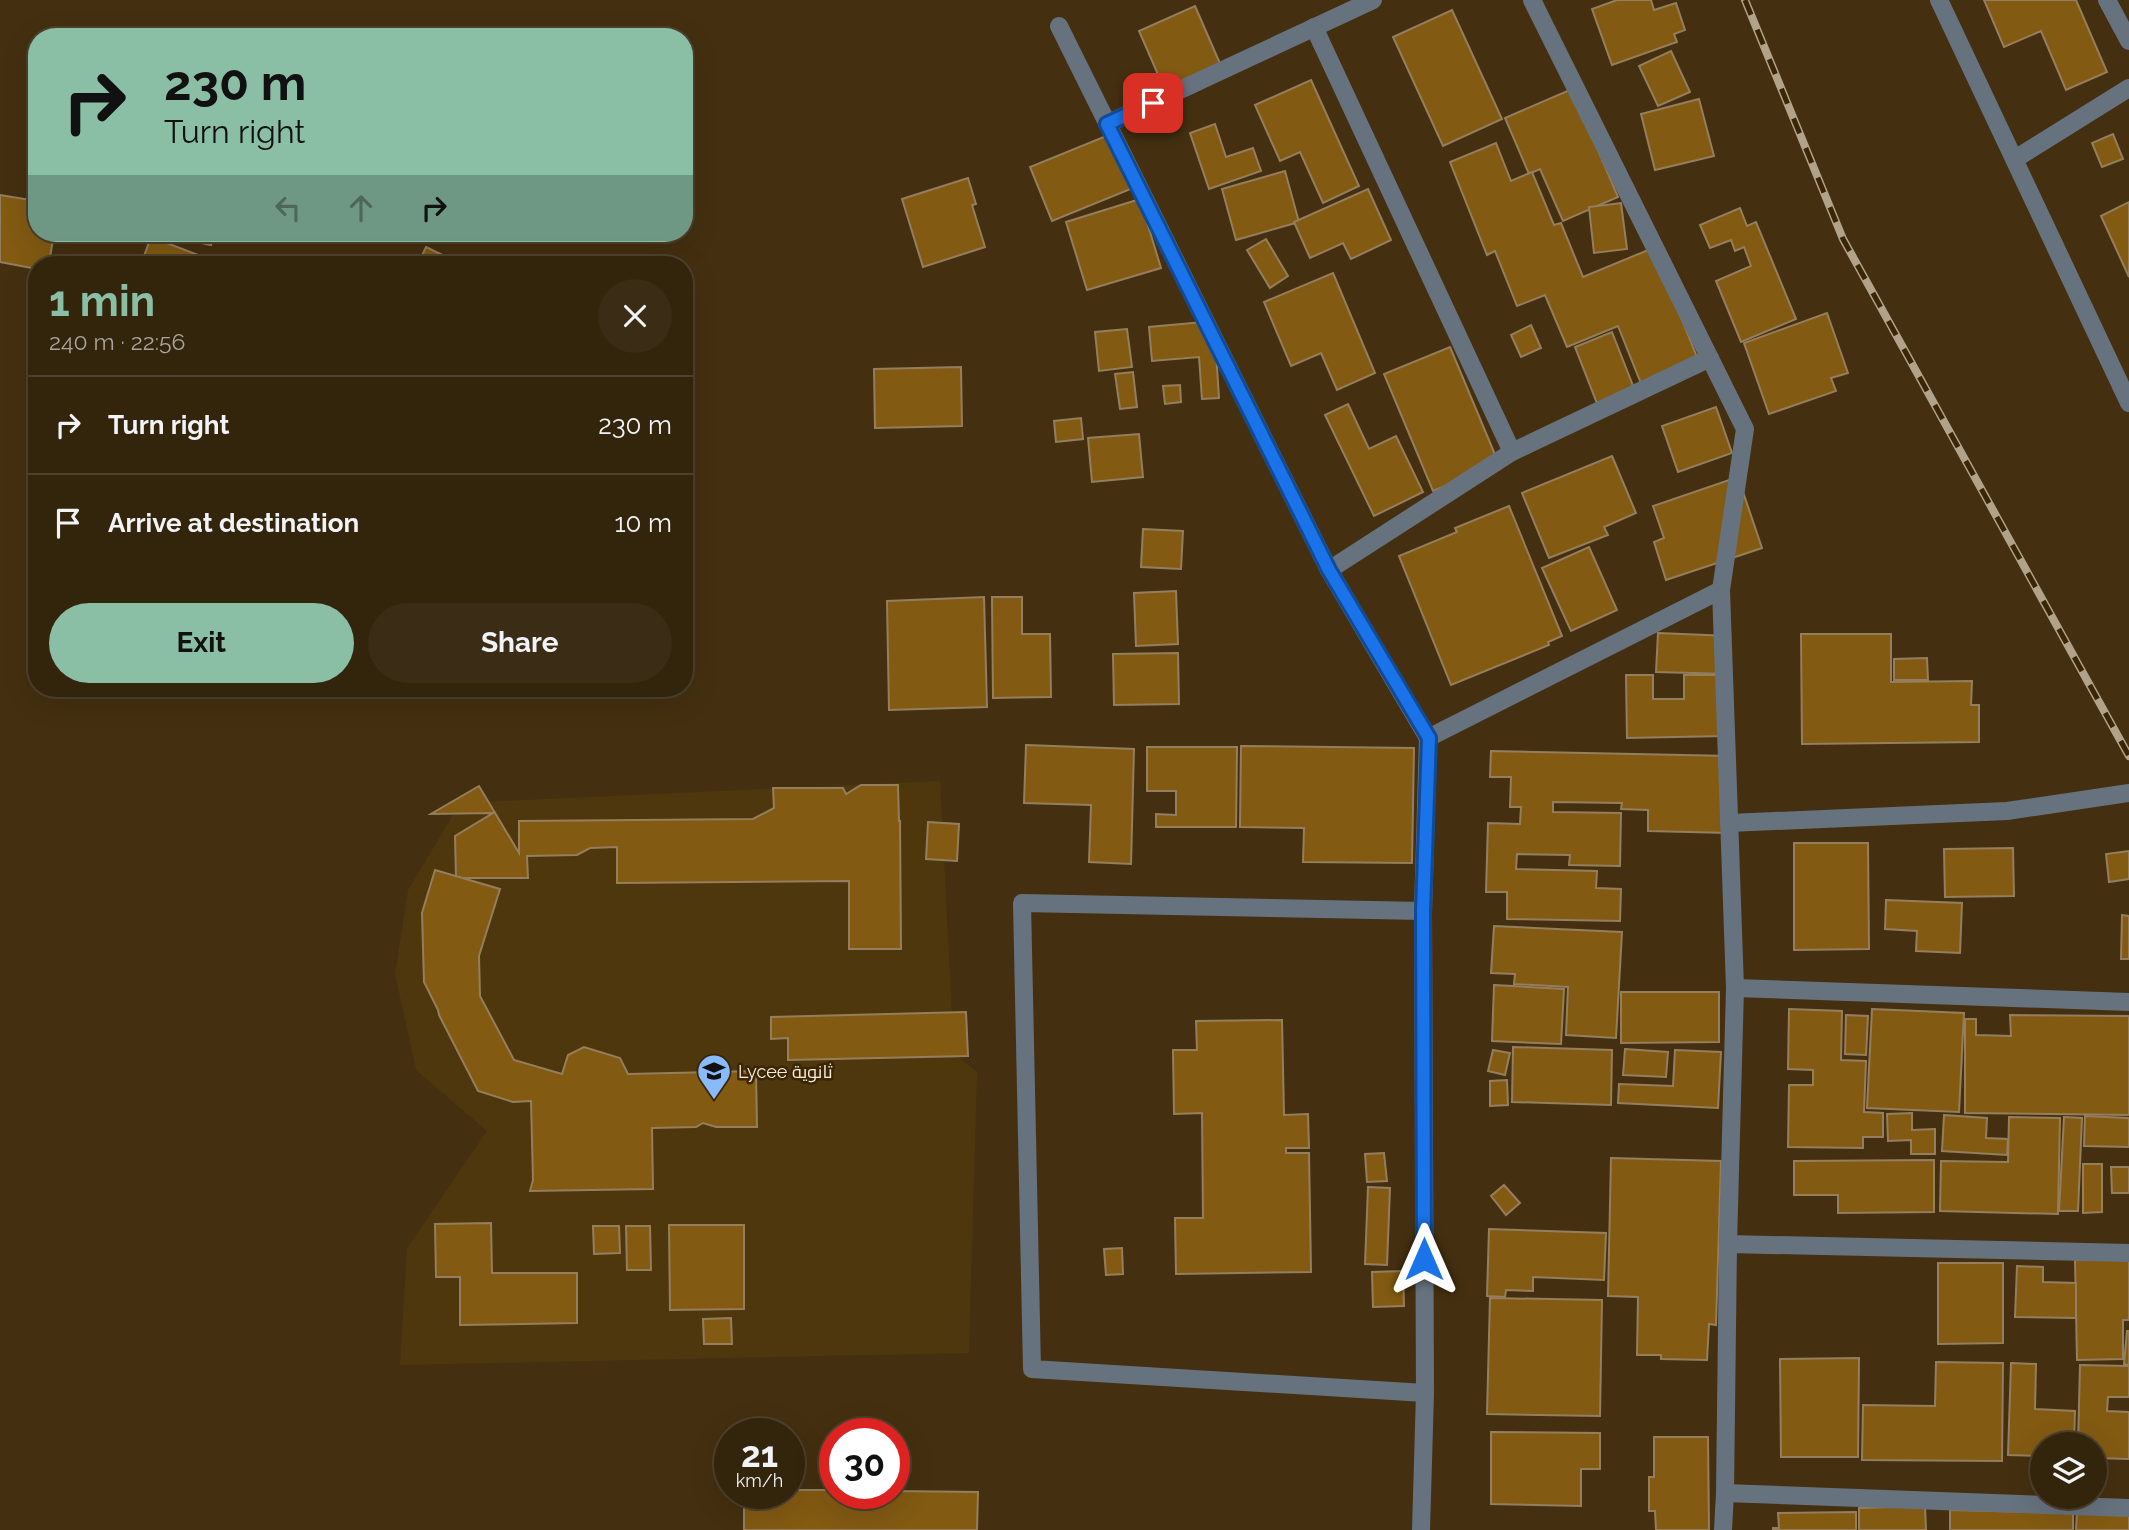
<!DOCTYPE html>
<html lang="en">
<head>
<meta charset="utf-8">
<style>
  body { margin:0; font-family:Raleway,Cairo,sans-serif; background:#3b2c15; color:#f1f3f6; height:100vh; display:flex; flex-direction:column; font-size:26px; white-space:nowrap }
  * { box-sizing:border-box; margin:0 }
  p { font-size:23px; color:#a9a49d }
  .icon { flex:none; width:38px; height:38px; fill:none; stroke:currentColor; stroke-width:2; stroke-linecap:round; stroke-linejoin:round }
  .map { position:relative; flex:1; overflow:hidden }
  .drawer { position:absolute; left:28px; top:256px; width:665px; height:441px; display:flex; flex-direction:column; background:#33240c; border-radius:28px; box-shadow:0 7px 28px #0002,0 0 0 2px #4e412d }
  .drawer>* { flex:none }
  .guide { position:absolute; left:28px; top:28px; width:665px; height:214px; border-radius:28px; box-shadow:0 7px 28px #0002,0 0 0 2px #4e412d; background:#8abfa5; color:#111; overflow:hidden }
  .controls { position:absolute; left:2030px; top:1432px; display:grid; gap:14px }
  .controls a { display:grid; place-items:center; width:77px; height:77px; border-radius:50%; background:#33240c; box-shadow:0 7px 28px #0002,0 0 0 2px #4e412d; font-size:35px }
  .speed { position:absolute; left:714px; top:1418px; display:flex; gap:14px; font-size:35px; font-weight:700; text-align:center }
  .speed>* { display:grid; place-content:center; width:91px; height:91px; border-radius:50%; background:#33240c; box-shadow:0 7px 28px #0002,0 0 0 2px #4e412d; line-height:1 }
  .speed small { font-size:18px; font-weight:400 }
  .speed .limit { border:10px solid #d22; background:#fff; color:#111 }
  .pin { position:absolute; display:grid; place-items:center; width:60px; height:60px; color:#fff; margin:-30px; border-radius:14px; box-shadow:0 4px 10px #0006 }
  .me { position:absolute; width:77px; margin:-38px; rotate:0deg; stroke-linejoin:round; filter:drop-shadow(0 0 5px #0008) }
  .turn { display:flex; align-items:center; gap:24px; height:147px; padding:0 21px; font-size:32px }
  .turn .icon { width:91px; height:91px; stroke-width:2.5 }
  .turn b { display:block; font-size:49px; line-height:60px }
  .lanes { display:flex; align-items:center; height:66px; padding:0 21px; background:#0003; justify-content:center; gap:35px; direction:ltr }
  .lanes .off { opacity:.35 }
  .round { display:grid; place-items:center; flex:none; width:74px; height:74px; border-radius:37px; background:#3b2c15 }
  .headline { display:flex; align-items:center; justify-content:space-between; height:119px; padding:0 21px }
  h1 { font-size:42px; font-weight:700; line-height:52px; color:#8abfa5 }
  .button { display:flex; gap:14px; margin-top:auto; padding:14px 21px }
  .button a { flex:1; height:80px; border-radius:42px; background:#8abfa5; color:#111; font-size:28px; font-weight:700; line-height:80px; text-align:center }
  .button a+a { background:#3b2c15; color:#f1f3f6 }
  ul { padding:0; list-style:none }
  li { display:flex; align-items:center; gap:21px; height:98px; padding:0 21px; border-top:2px solid #4e412d }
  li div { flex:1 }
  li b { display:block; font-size:26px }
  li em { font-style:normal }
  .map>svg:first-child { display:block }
</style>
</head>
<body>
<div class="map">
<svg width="2129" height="1530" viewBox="0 0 2129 1530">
  <rect width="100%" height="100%" fill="#443010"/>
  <path fill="#4e360d" d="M940,781l14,273 23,18 -8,281 -569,12 7,-117 80,-117 -71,-61 -21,-96 13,-84 52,-87z"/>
  <g fill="#825a12" stroke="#957e5d" stroke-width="2">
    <path d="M1617,0h34l3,10 22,-7 9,27 -11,4 3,8 -65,23 -20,-56z"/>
    <path d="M1984,0h92l31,72 -41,18 -25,-59 -37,16z"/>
    <path d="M1195,6l27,62 -56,25 -27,-62z"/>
    <path d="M1452,10l50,109 -59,27 -50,-109z"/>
    <path d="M1671,51l19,41 -32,14 -19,-40z"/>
    <path d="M1311,80l48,106 -36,17 -23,-51 -20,9 -25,-56z"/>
    <path d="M1572,89l46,108 -55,24 -23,-52 -11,5 -24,-56z"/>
    <path d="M1699,99l15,57 -59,14 -14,-56z"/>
    <path d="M1215,124l11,33 27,-9 8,23 -52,18 -19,-56z"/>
    <path d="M1111,134l22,54 -81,33 -22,-54z"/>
    <path d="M2113,134l10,25 -21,8 -10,-24z"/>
    <path d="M1496,143l15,38 21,-9 22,53 7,-2 22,54 70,-29 46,114 -57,24 -24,-60 -51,21 -22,-52 -28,11 -22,-55 -8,4 -37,-93z"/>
    <path d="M1285,171l14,51 -63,18 -14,-51z"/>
    <path d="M968,178l8,26 -4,1 13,42 -62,20 -21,-68z"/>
    <path d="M1368,189l23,51 -40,19 -8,-16 -33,15 -16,-36z"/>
    <path d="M0,195l37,6v32h17l-5,31h-12v5l-37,-7z"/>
    <path d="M1140,199l21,69 -74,22 -21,-68z"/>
    <path d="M2129,202v75l-28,-61z"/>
    <path d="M1621,203l6,46 -33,4 -5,-46z"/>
    <path d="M1740,208l7,18 9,-4 40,97 -55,23 -25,-61 35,-15 -7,-19 -9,4 -4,-11 -21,8 -10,-23z"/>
    <path d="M155,233h59l-3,12z"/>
    <path d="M151,237l55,21 -3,6h-62z"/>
    <path d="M1266,239l22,37 -18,12 -23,-38z"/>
    <path d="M426,247l35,17h-43z"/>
    <path d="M1333,273l42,100 -38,17 -16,-37 -30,13 -27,-64z"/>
    <path d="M1827,313l21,60 -17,5 5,13 -67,23 -25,-71z"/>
    <path d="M1214,321l5,77 -17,1 -3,-42 -47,4 -3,-34z"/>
    <path d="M1531,325l10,23 -20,9 -10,-22z"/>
    <path d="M1127,329l5,38 -33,4 -4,-39z"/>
    <path d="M1612,332l25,64 -37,15 -25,-64z"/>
    <path d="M1450,347l49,117 -66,27 -49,-117z"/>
    <path d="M961,367l1,59 -87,2 -1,-59z"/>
    <path d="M1133,372l4,35 -17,2 -5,-35z"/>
    <path d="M1180,385l1,17 -16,2 -2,-18z"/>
    <path d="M1348,404l21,45 27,-13 27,56 -49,24 -49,-101z"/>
    <path d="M1716,407l16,46 -54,19 -16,-46z"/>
    <path d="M1081,418l2,21 -27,3 -2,-21z"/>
    <path d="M1139,434l4,43 -51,5 -4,-44z"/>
    <path d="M1612,456l24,57 -32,14 4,8 -59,23 -27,-65z"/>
    <path d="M1738,477l24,71 -96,32 -12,-38 10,-4 -11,-32z"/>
    <path d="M1509,506l53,130 -14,6 1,3 -98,40 -52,-129 58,-24 -2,-4z"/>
    <path d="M1143,529l40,2 -2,38 -40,-2z"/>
    <path d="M1589,547l28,63 -46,21 -29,-63z"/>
    <path d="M1176,591l2,53 -42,2 -2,-53z"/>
    <path d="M984,597l3,110 -98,3 -2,-109z"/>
    <path d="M992,597h30v37h28l1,63 -58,1z"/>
    <path d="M1658,633l72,3 -1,38 -73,-2z"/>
    <path d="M1801,634h90v48l81,-1 -1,24h8v37l-177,2z"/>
    <path d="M1178,653l1,51 -65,1 -1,-51z"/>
    <path d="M1927,658l1,22h-34v-21z"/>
    <path d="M1626,675h27v24h31v-24h39l1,61 -97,2z"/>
    <path d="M1026,745l108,4 -3,115 -42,-2 2,-57 -67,-2z"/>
    <path d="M1241,746l173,2 -2,115 -109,-1 1,-34 -64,-1z"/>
    <path d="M1147,747h90l-1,80h-80v-13l20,1v-24h-29z"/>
    <path d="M1491,751l240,5 -2,77 -81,-2v-21l-27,-1 1,-6 -69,-1v10l68,1 -1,53 -51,-1 1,-10 -53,-1 -1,15 81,2 -1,17 25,1 -1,32 -113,-2v-27h-21l2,-69 32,1 1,-17h-11l1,-30h-21z"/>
    <path d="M861,785h37l1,36h1l1,128h-52v-68l-232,2v-36l-27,1 -13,7 -50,1 1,22h-72l-1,-42 38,-23 -62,1 48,-28 40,67v-32l234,-2 21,-11 -1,-20h70l3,6z"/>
    <path d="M928,822l31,2 -2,37 -31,-2z"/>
    <path d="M1794,843h74l1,106 -75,1z"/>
    <path d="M2013,848l1,48 -69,1 -1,-48z"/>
    <path d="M2129,851v28l-20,3 -3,-28z"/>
    <path d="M435,870l65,19 -21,67 1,40 34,64 48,14 6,-19 16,-8 36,11 8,16 128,-3 1,56h-41l-13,-4 -7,4 -44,1 1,61 -123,2 3,-11 -2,-79 -18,1 -35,-11 -39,-76 -1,-5 -14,-28 -2,-69z"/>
    <path d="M1886,900l76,3 -2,50 -44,-2 1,-20 -32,-2z"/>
    <path d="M2122,915l7,1v43h-8z"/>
    <path d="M1494,926l128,6 -6,106 -50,-3 2,-48 -54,-3 1,-10 -24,-1z"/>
    <path d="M1494,985l70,4 -3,55 -69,-3z"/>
    <path d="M1621,992h98v50l-98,1z"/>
    <path d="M1789,1009l53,2 -1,49 25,1 -2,51 19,1v24h-20v11l-75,-1 1,-62h24v-15l-25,-1z"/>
    <path d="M1872,1009l92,4 -5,99 -92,-4z"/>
    <path d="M966,1012l2,44 -180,4v-22l-17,1v-22z"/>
    <path d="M1846,1015l22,1 -2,39 -21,-1z"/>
    <path d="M2010,1015l119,1v99l-164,-2v-94h11v16l35,1z"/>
    <path d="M1282,1020l2,95 24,-1 1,34h-23v5h23l2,119 -135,2 -1,-56h28l-1,-105 -28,1 -1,-64h24l-1,-29z"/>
    <path d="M1513,1047l99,3 -1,55 -99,-3z"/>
    <path d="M1625,1049l43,3 -2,25 -43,-2z"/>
    <path d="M1493,1050l17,3 -5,22 -17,-4z"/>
    <path d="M1675,1050l46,2 -3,56 -100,-5 1,-19 54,2z"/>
    <path d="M1507,1080l1,25 -18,1v-25z"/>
    <path d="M1912,1113v17l23,-1v25h-24v-14l-23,1 -1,-27z"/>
    <path d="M1944,1115l43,3 -1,20 22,1 -1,16 -65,-4z"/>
    <path d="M2085,1116l44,2v29l-45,-1z"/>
    <path d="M2009,1117l51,1 -2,96 -118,-3 1,-50 67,1z"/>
    <path d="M2064,1117l18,1 -4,93h-19z"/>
    <path d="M1384,1153l3,28 -20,1 -2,-28z"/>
    <path d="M1611,1158l110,3 -5,164 -7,-1 -2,36 -46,-1v-4h-24l1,-58 -30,-1z"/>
    <path d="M1934,1160v52l-96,1v-18h-44v-34z"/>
    <path d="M2083,1164h19v48l-19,1z"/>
    <path d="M2111,1167h18v26h-17z"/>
    <path d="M1504,1185l16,18 -14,12 -15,-19z"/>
    <path d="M1368,1187l22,1 -3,77 -22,-1z"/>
    <path d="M491,1223l1,50h85v50l-117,2v-48h-24l-1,-53z"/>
    <path d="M669,1225h75v84l-74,1z"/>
    <path d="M593,1226h26l1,27 -26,1z"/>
    <path d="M626,1226h24l1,44h-24z"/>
    <path d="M1489,1229l117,4 -2,47 -71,-3v14l-27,-1 -1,7 -18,-1z"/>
    <path d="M1122,1248l1,26 -17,1 -2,-26z"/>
    <path d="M2129,1259v61h-6v39l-46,1 -2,-100z"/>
    <path d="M1938,1263h65v80l-65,1z"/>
    <path d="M2017,1266l26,1v15l33,1v35l-61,-1z"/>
    <path d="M1403,1271l1,35 -31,1 -1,-35z"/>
    <path d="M1490,1298l112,2 -2,116 -113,-2z"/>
    <path d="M731,1318l1,26h-28l-1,-25z"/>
    <path d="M2127,1331h2v34l-5,-1z"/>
    <path d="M1859,1358l-1,99h-77l-1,-98z"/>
    <path d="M1936,1362l67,1 -1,98 -140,-1 1,-55 72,1z"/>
    <path d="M2011,1363l25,1 -1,45 40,2 -1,33h-32v12l-34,-1z"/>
    <path d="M2080,1365l49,1v31h-21l-1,14 22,1v47l-34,-1v-14h-17z"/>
    <path d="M1491,1432l109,1v36h-19v37l-90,-2z"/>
    <path d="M1654,1437h54l1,93h-53l-1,-19h-6v-34h5z"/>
    <path d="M789,1490h46v3h59v-2l84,1 -1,38h-233v-37h45z"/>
    <path d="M1925,1506l1,24h-67v-22z"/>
    <path d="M1950,1510l123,3v17h-123z"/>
    <path d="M2077,1511l52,2v17h-53z"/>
    <path d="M1856,1512v18h-83v-2h6l-1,-15z"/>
  </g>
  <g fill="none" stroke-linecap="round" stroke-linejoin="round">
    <g stroke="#67727f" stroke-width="18">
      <path d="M1532,0l213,429 -24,161 14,398 -7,256 -3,249 -2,37"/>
      <path d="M1939,0l190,403"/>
      <path d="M2107,0l22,41"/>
      <path d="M1059,26l270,544 99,168 -5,173 2,482 -4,137"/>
      <path d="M1314,27l198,425"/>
      <path d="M1107,124l266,-124"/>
      <path d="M2015,159l114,-71"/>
      <path d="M1329,570l183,-118 198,-94"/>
      <path d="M1428,738l293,-148"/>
      <path d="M1729,823l278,-12 122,-18"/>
      <path d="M1423,911l-401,-8 10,466 393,24"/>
      <path d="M1735,988l394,14"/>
      <path d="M1728,1244l401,9"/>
      <path d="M1725,1493l404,15"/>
    </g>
    <g stroke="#b1a28a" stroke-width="8">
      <path id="rail" d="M1745,0l98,239 286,517"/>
    </g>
    <use href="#rail" stroke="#3a2605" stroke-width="5" stroke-dasharray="16" stroke-linecap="butt"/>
  </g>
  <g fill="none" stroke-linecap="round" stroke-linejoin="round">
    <g stroke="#114b97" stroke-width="18">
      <path id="route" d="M1153,103l-46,21 222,446 100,168 -6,173 1,348"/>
    </g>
    <use href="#route" stroke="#1a73e8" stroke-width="12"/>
  </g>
  <defs>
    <g id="school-pin" transform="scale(1.75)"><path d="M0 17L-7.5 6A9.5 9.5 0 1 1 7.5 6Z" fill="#88bafc" stroke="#3a2605"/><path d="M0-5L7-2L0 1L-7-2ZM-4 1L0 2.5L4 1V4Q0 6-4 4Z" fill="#111"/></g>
  </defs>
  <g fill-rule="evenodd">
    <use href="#school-pin" x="714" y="1071"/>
  </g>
  <g text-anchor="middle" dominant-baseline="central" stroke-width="5" stroke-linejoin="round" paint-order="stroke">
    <g font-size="18" fill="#f9ecda" stroke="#3a2605" text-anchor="start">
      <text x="738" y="1071">Lycee ثانوية</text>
    </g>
  </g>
</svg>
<div class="controls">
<a><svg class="icon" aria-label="layers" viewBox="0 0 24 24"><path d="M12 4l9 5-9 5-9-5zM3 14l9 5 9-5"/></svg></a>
</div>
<div class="speed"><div>21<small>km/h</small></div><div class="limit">30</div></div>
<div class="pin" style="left:1153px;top:103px;background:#d93025"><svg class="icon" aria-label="arrive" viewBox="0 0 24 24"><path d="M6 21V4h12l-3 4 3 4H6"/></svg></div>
<svg class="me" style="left:1424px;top:1259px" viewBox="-20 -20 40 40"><path d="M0-17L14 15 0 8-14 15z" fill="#1a73e8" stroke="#fff" stroke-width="4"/></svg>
<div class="guide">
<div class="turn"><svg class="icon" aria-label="right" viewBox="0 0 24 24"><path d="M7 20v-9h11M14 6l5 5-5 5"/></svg><div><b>230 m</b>Turn right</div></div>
<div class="lanes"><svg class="icon off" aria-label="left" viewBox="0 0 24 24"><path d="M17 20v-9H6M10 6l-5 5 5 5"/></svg><svg class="icon off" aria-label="ahead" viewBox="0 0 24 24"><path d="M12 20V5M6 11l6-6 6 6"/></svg><svg class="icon" aria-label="right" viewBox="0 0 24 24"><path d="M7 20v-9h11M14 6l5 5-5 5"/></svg></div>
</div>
<section class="drawer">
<div class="headline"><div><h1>1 min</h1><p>240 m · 22:56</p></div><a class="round"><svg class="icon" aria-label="close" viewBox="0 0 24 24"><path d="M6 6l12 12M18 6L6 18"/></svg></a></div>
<ul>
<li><svg class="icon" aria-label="right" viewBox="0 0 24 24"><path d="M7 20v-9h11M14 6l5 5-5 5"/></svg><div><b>Turn right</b></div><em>230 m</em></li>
<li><svg class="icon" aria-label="arrive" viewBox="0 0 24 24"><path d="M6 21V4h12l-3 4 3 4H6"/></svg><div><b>Arrive at destination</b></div><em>10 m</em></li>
</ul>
<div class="button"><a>Exit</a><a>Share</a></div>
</section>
</div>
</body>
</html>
